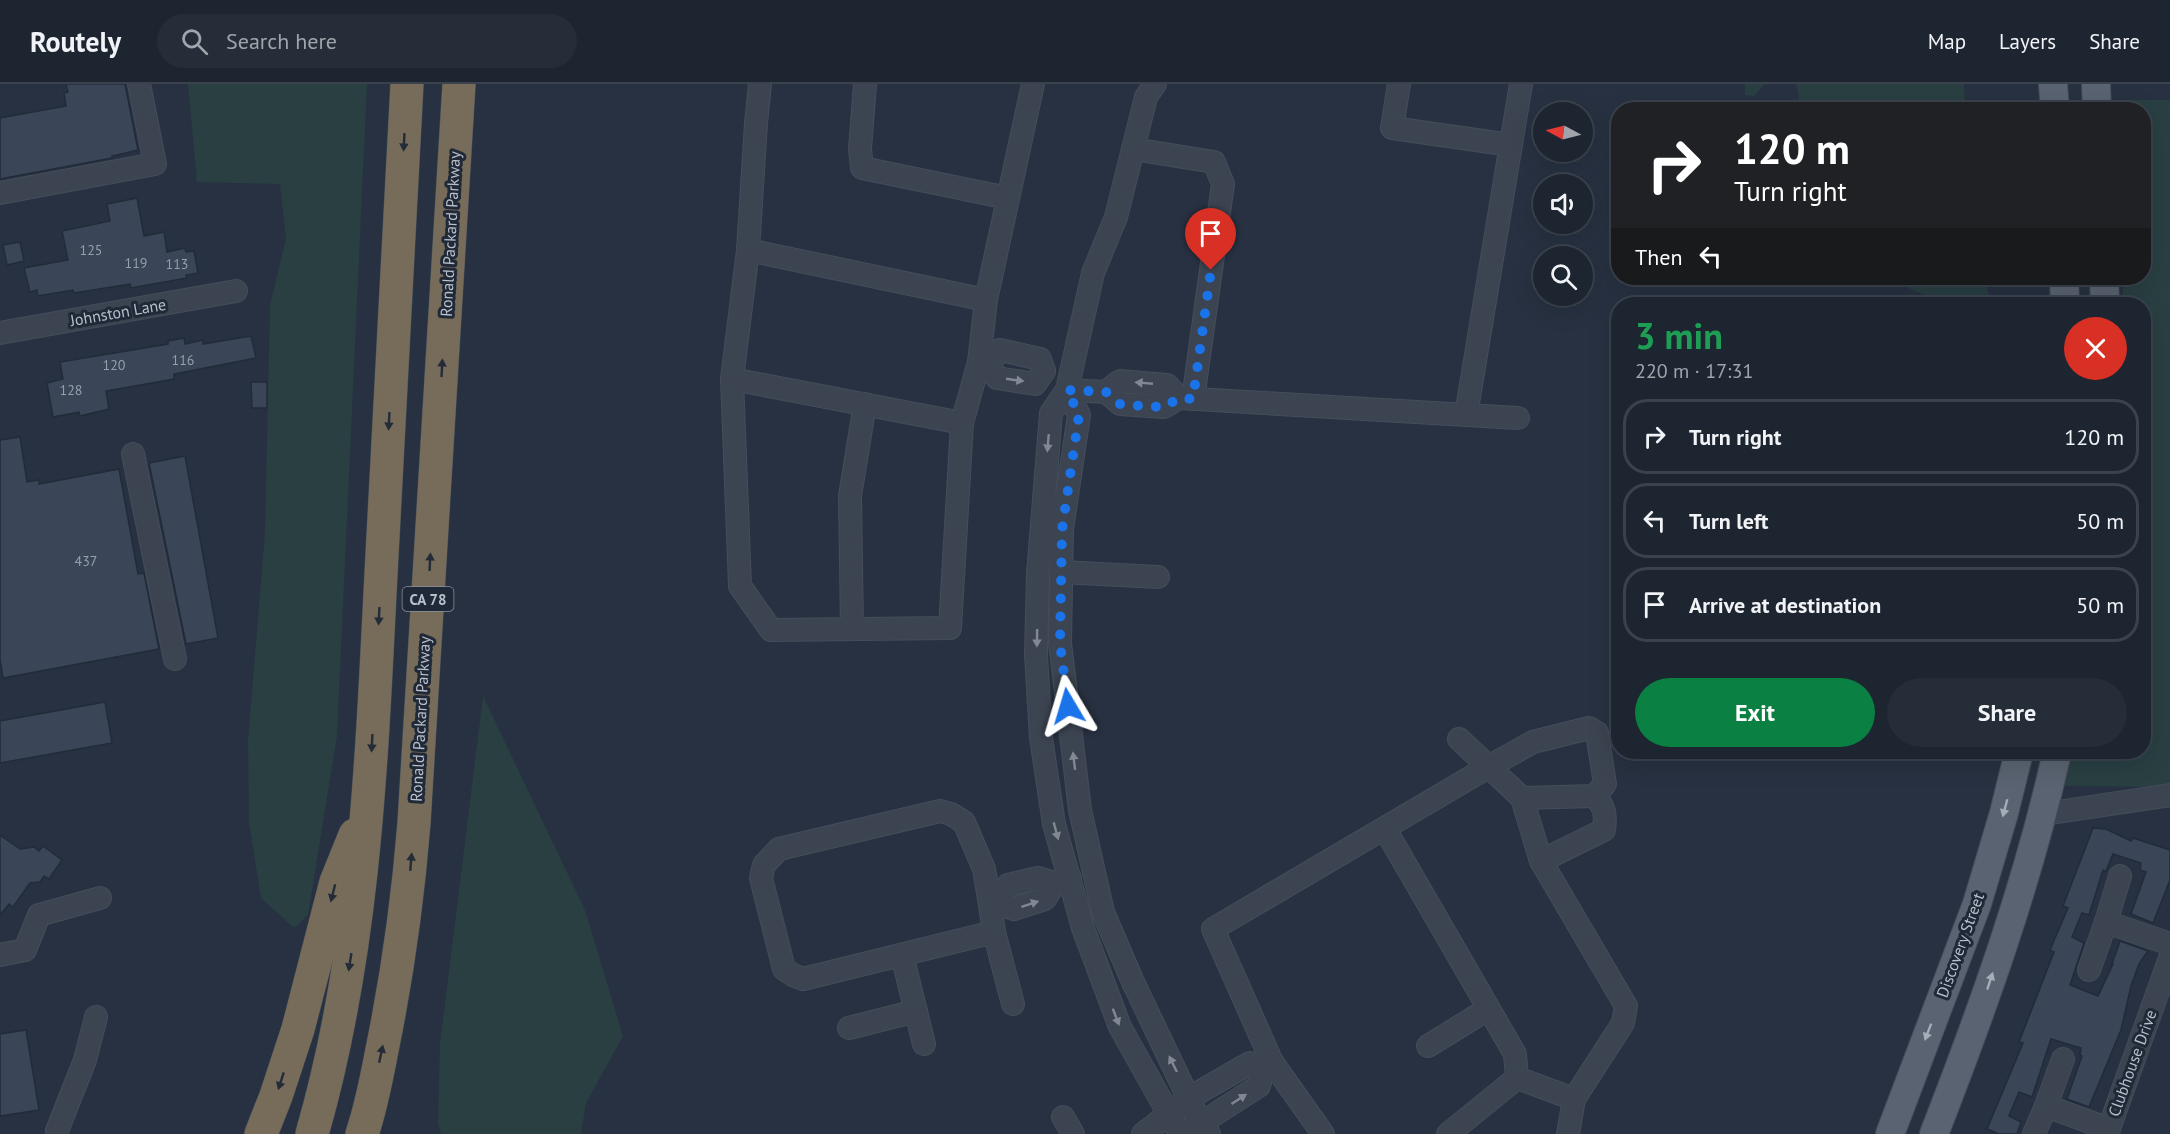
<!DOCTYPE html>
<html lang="en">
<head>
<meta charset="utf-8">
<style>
  body { margin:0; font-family:"PT Sans",sans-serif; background:#252d39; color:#f1f3f6; height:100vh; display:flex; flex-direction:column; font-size:22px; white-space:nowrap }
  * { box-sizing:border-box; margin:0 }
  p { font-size:20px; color:#a0a5ab }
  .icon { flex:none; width:33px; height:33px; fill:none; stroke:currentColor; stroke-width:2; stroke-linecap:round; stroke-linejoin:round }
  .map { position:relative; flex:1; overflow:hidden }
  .side { position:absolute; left:1611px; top:213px; width:540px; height:462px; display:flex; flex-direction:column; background:#1d2531; border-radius:24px; box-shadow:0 6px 24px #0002,0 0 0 2px #3b424d }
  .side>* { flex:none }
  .banner { position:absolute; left:1611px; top:18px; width:540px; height:183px; border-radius:24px; box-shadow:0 6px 24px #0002,0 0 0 2px #3b424d; background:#202124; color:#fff; overflow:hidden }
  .needle { width:39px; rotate:277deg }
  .controls { position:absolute; left:1533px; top:18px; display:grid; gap:12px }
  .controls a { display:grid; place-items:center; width:60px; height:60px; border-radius:50%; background:#1d2531; box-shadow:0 6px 24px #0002,0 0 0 2px #3b424d; font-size:30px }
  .pin { position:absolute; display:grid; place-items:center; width:51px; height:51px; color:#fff; margin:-62px -26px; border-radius:50% 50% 50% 0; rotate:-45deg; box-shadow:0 0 6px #0007 }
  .pin .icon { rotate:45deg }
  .me { position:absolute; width:66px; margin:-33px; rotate:353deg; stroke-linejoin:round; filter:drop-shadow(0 0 4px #0008) }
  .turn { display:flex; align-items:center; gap:21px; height:126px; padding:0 24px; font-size:27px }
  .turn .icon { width:78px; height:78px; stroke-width:2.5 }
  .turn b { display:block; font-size:42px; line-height:51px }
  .then { display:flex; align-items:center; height:57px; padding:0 24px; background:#0003; gap:12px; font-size:22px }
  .round { display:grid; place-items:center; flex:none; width:63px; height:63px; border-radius:32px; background:#252d39 }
  .headline { display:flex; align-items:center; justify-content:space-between; height:102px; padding:0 24px }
  h1 { font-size:36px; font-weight:700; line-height:45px; color:#1e9e55 }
  .action { display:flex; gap:12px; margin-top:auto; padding:12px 24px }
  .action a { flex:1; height:69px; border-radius:36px; background:#0b8043; color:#fff; font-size:24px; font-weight:700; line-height:69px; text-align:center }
  .action a+a { background:#252d39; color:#f1f3f6 }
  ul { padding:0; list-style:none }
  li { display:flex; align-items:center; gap:18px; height:75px; margin:0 12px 9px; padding:0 12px; border:3px solid #3b424d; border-radius:24px }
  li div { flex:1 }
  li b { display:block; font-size:22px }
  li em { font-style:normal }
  header { display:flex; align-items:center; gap:36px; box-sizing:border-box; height:84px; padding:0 30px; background:#1d2531; border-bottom:2px solid #3b424d }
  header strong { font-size:28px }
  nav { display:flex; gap:33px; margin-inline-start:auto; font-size:21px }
  .search { width:420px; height:54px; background:#252d39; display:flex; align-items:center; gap:15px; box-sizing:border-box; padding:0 21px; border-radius:33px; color:#a0a5ab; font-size:22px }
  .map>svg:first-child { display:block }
</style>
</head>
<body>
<header>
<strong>Routely</strong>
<div class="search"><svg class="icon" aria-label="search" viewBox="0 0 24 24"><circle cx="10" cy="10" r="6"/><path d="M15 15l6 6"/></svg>Search here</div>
<nav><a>Map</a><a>Layers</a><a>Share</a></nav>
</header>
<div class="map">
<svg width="2170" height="1050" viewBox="0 0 2170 1050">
  <rect width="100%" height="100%" fill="#273141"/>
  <g fill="#293f42">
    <path d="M188,0h179l-30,652 -29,179 -14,13 -33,-30 -12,-75 -1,-83 17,-207 5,-228 16,-66 -6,-55 -83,-2z"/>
    <path d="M1745,0h20l-11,12 -9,-1z"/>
    <path d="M1796,0h168l1,25h-172l6,-11z"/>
    <path d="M2132,16h38v687l-106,-1 7,-34h73v-448h-22l2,-26h20v-168l-13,-1z"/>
    <path d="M1885,194h100l6,26h-37l-27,-8z"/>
    <path d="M483,612l102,214 38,126 -37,67 -5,31h-140l-3,-11 2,-79z"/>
  </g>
  <g fill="#3a4557" stroke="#222b39" stroke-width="1.5">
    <path d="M66,0h59l13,66 -21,5 -5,1v2l-112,21v-61l66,-12 -2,-13 4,-1z"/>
    <path d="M137,114l7,38 20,-4 3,20 18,-4 1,4 8,-1 4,22 -12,2 1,3 -56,10 -1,-4 -56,9 -1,-3 -35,6 -1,-6 -7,2 -6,-24 44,-8 -6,-29 48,-10 -3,-17z"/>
    <path d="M20,158l4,19 -17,4 -4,-20z"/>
    <path d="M251,252l5,22 -82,16v5l-68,12 3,18 -29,7 -1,-4 -26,5 -6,-34 16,-4 -3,-17 108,-18v-3l16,-3 1,6 18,-4v4z"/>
    <path d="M251,298h16v26h-15z"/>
    <path d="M20,353l7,45 12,-2v4l80,-15 19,105 6,-1 15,76 -156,29 -3,-19v-219z"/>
    <path d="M185,372l33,182 -32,6 -37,-181z"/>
    <path d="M105,618l7,41 -112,20v-42z"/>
    <path d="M2093,744l13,1 25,12 2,-3 37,12v30l-17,43 -22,-9 15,-42 -6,-2 1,-7 -28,-9 -7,17 -3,-1 -14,45 -7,-2 -10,24 12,6 -14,42 28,11 15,-32h-1l8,-23 28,10 -9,13 -8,22 -10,44 -15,36 -17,41 -22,-8 15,-43 -2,-1 1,-7 -30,-9 -19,58 -13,-5 -10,24 12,6 -4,12h-18l-12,-5 36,-86 -4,-1 35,-90 -4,-2 18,-42 -5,-2z"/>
    <path d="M0,751l20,14 14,-2 5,4 4,-5 19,14 -13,19 -5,-3 -4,6 -10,1 -17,24 -4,-3 -9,11z"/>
    <path d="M26,946l13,80 -39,6v-82z"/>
  </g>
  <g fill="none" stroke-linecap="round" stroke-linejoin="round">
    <g stroke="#454d5b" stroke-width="24">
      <g id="minor">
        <path d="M760,0l-4,39 -8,127 238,50"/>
        <path d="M865,0l-5,65 2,19 146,30"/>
        <path d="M1155,0l-9,13 -30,120 -23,56 -26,117 -16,23 -13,161 -2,81 5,83 13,86 29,104 37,99 60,107"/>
        <path d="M1399,0l-7,44 119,17"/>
        <path d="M1133,65l81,13 9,22 -30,215"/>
        <path d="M0,109l155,-29 -16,-80"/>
        <path d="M748,166l-16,129 230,44 17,-61"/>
        <path d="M0,249l236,-42"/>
        <path d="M988,279l-9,-1 7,-62 47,-216"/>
        <path d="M988,279l9,15 38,6 9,-13"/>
        <path d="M988,279l12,-13 40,9 4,12"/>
        <path d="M732,295l8,207 31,44 179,-2 12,-205"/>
        <path d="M1067,306l12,25 -17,114 -2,114 20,167 23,102 30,70 62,130 14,22"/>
        <path d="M1067,306l39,2 14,12 44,3 15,-9 339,20"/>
        <path d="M1106,308l14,-11 47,4 12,13"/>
        <path d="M1466,331l55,-331"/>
        <path d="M133,370l42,205"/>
        <path d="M1061,488l97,5"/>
        <path d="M852,545l-2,-133 15,-92"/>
        <path d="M1522,714l19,63"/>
        <path d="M2044,730l126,-19"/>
        <path d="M1385,745l130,225 2,24 -69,56"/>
        <path d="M996,819l12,-18 30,-7 17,5 15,-5"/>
        <path d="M990,821l4,27 -191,47 -10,-4 -9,-6 -23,-91 3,-13 15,-16 161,-38 11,3 13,8 20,47 6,36 6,-2 18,6 31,-10 10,-16"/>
        <path d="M2106,838l14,-46"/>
        <path d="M994,848l19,72"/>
        <path d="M0,871l25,-5 14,-35 61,-17"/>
        <path d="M902,871l22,89"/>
        <path d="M2089,886l17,-48 64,22"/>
        <path d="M849,944l67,-17"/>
        <path d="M1428,962l60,-37"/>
        <path d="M1272,978l51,72"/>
        <path d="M1517,994l57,21"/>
        <path d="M2046,1022l17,-47"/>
        <path d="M1063,1033l10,17"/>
        <path d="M57,1047l28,-71 11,-43"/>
        <path d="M1143,1050l46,-36 61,-35 14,4"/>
        <path d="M1184,1050l75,-48 5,-19 8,-5 -59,-133 277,-163 43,-24 56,-14 8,5 8,51 -11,12 -72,2 -63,-59"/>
        <path d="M1568,1050l6,-35 49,-76 3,-17 -85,-145 63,-31c2,-15 1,-24 -10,-34"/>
        <path d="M2034,1050l12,-28 63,23"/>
        <path d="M2107,1050l63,-176"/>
      </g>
    </g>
    <g stroke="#454d5b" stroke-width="30">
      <g id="major">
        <path d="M2053,0l2,26"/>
        <path d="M2096,0l1,26"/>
        <path d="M2064,194l1,26"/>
        <path d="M2104,194l1,26"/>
        <path d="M1890,1050l87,-230 27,-91 15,-61"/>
        <path d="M1934,1050c48,-123 95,-254 123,-382"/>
      </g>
    </g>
    <g stroke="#434c59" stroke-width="34">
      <g id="highway">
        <path d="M261,1050l15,-38 22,-67 38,-147 19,-47"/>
        <path d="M312,1050c51,-177 59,-359 68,-541 9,-170 18,-339 27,-509"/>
        <path d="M362,1050c10,-29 15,-59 21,-89 15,-74 25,-147 31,-222l45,-739"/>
      </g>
    </g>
    <use href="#minor" stroke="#3c4451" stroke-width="22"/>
    <use href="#major" stroke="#5a6371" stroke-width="28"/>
    <use href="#highway" stroke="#776c59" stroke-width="33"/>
  </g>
  <defs><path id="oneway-solid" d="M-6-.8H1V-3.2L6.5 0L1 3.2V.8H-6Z" transform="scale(1.5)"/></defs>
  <g fill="#242c39">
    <use href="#oneway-solid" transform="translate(404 58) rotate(93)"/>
    <use href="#oneway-solid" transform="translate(442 284) rotate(-87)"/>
    <use href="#oneway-solid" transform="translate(389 337) rotate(93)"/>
    <use href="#oneway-solid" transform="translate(430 478) rotate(-87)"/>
    <use href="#oneway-solid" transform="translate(379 532) rotate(93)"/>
    <use href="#oneway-solid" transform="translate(372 659) rotate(93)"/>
    <use href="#oneway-solid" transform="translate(411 778) rotate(-85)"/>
    <use href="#oneway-solid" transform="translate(333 809) rotate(104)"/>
    <use href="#oneway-solid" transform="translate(350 878) rotate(99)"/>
    <use href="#oneway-solid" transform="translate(381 970) rotate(-78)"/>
    <use href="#oneway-solid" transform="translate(281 997) rotate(108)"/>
  </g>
  <g fill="#818894">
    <use href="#oneway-solid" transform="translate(1015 296) rotate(8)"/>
    <use href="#oneway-solid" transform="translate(1144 299) rotate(-175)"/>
    <use href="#oneway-solid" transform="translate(1048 359) rotate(95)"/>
    <use href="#oneway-solid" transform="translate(1037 554) rotate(91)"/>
    <use href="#oneway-solid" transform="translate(1074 677) rotate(-97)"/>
    <use href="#oneway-solid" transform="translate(1056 747) rotate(75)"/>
    <use href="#oneway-solid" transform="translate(1030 820) rotate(-18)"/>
    <use href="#oneway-solid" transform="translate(1116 933) rotate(69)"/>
    <use href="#oneway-solid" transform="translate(1173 980) rotate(-116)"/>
    <use href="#oneway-solid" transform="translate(1239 1015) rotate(-33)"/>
  </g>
  <g fill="#a6adb9">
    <use href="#oneway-solid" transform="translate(2005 724) rotate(105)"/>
    <use href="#oneway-solid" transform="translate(1990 897) rotate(-72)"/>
    <use href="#oneway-solid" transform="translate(1928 948) rotate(111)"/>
  </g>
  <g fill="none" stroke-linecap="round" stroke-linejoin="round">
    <path stroke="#1a73e8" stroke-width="10" stroke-dasharray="0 18" d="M1068,622l-8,-63 2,-113 17,-115 -12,-25 39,2 14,12 22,2 22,1 15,-9 14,1 18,-129"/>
  </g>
  <g text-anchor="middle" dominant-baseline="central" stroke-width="6" stroke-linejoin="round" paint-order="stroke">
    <g font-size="14" fill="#979eac">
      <text x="91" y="166">125</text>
      <text x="136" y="179">119</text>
      <text x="177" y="180">113</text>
      <text x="183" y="276">116</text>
      <text x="114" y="281">120</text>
      <text x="71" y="306">128</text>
      <text x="86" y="477">437</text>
    </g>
    <rect fill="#202937" stroke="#8b929f" stroke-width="1.5" x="402.5" y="503" width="51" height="24" rx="4.5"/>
    <g font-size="15" font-weight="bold" fill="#b9bfcb">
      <text x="428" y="515">CA 78</text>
    </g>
    <g font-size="16" fill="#b9bfcb" stroke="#202937">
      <text transform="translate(450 150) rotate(-87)">Ronald Packard Parkway</text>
      <text transform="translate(118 228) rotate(-10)">Johnston Lane</text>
      <text transform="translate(420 635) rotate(-87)">Ronald Packard Parkway</text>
      <text transform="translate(1960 861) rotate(-70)">Discovery Street</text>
      <text transform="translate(2132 979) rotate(-70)">Clubhouse Drive</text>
    </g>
  </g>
</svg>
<div class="controls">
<a><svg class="needle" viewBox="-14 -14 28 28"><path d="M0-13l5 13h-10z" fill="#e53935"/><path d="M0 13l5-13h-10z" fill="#a0a5ab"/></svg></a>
<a><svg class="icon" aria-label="sound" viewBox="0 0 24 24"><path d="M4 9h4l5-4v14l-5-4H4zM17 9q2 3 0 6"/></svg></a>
<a><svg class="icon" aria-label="search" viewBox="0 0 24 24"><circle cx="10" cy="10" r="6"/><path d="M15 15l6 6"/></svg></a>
</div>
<div class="pin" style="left:1211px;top:186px;background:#d93025"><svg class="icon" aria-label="arrive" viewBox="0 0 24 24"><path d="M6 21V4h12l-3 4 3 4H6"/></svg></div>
<svg class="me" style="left:1068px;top:622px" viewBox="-20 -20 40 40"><path d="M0-17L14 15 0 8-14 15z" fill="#1a73e8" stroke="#fff" stroke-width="4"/></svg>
<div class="banner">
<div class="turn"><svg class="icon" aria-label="right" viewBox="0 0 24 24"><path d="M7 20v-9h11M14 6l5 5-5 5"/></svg><div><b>120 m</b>Turn right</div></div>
<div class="then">Then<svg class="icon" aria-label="left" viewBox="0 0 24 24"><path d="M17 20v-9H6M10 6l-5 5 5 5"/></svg></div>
</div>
<section class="side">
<div class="headline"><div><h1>3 min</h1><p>220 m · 17:31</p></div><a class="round" style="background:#d93025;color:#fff"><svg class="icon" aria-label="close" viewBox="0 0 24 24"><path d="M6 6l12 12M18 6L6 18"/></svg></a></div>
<ul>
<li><svg class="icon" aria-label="right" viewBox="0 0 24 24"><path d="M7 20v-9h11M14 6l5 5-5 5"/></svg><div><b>Turn right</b></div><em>120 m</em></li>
<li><svg class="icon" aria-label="left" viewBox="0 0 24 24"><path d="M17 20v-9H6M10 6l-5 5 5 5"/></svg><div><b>Turn left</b></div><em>50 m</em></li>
<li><svg class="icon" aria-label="arrive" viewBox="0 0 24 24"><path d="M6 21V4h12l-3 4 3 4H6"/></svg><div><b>Arrive at destination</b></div><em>50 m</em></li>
</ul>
<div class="action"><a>Exit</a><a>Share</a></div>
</section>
</div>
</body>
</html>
